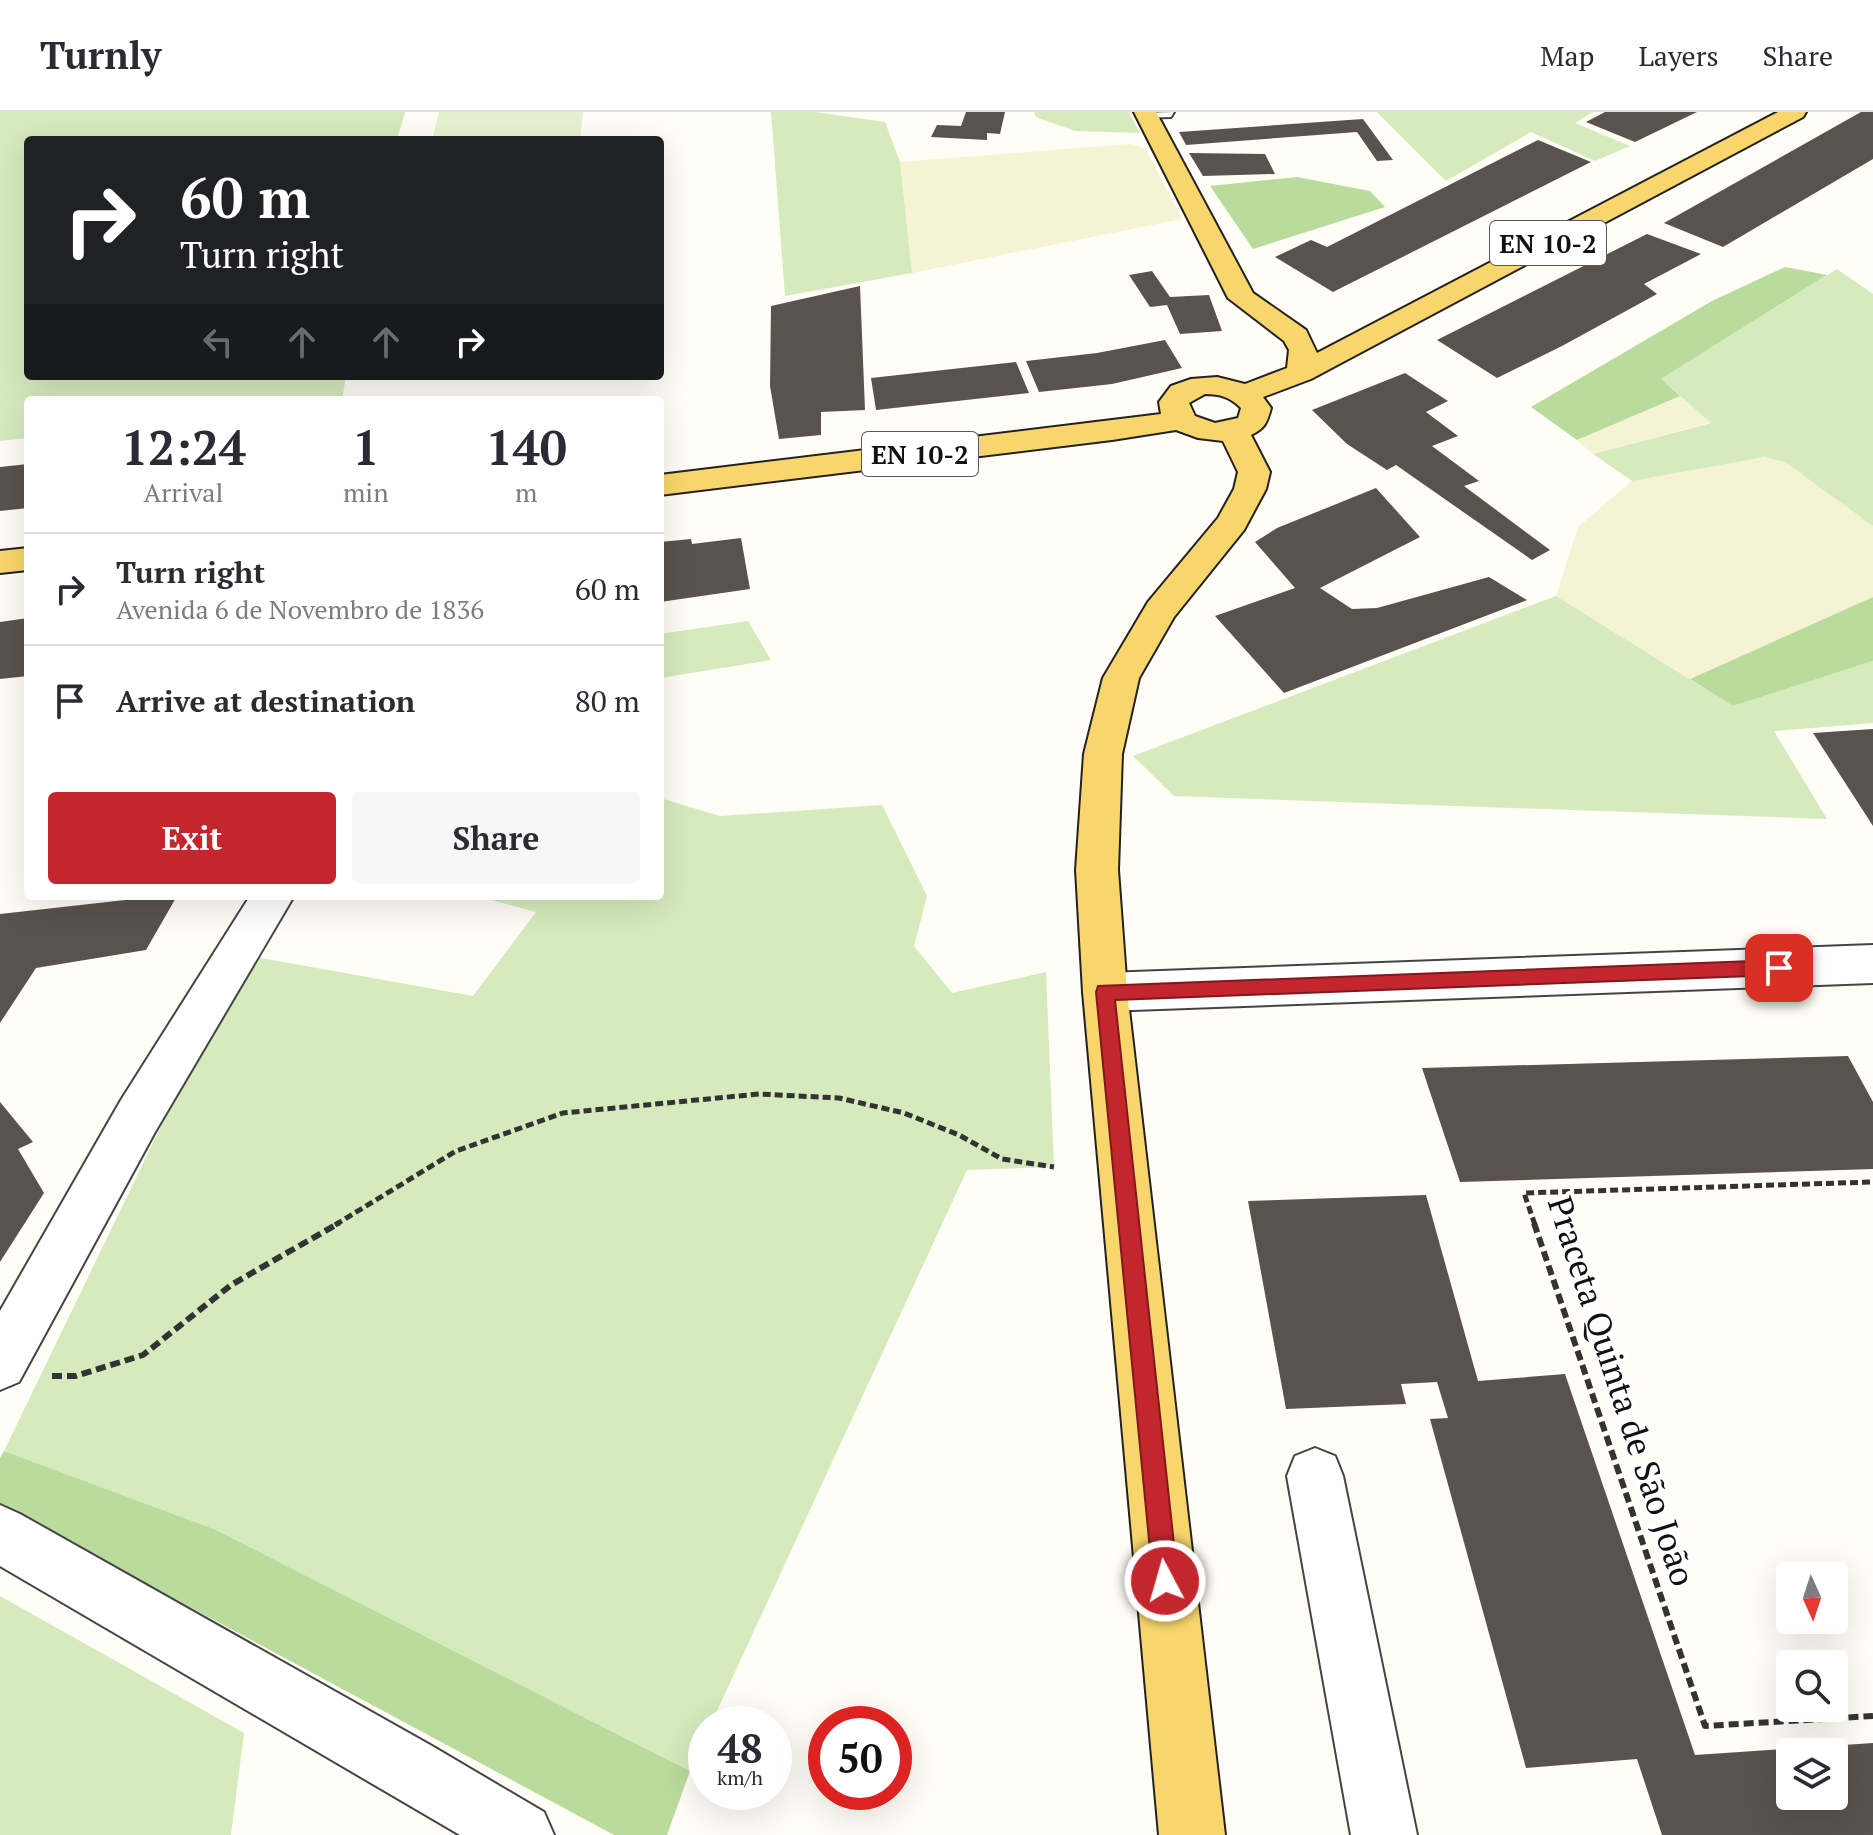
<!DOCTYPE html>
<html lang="en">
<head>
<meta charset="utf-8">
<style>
  body { margin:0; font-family:"PT Serif",serif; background:#f7f7f7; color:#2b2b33; height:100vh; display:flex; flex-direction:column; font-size:30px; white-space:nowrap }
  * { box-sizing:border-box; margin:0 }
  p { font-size:26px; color:#7c7c81 }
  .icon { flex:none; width:44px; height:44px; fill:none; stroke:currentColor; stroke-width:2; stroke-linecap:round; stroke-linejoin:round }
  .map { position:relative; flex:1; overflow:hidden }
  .sheet { position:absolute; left:24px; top:284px; width:640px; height:504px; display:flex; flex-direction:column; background:#fff; border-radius:8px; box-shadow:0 8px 32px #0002 }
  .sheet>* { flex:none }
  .banner { position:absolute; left:24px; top:24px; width:640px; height:244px; border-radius:8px; box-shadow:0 8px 32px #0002; background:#202124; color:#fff; overflow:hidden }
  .needle { width:52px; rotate:177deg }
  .tools { position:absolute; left:1776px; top:1450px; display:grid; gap:16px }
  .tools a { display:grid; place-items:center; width:72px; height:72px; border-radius:8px; background:#fff; box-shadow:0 8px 32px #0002; font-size:40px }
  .speed { position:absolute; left:688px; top:1594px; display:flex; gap:16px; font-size:40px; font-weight:700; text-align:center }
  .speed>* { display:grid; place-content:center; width:104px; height:104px; border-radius:50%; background:#fff; box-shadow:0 8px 32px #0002; line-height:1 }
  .speed small { font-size:20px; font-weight:400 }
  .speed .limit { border:12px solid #d22; background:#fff; color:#111 }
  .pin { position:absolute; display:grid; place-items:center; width:68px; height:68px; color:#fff; margin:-34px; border-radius:16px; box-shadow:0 4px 12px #0006 }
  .me { position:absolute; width:88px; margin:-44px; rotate:354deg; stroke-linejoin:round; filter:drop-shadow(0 0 6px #0008) }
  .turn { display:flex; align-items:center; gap:28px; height:168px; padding:0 24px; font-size:36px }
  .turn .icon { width:104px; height:104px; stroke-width:2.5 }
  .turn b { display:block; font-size:56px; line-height:68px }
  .lanes { display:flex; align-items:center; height:76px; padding:0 24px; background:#0003; justify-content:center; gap:40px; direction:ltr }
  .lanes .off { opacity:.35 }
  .eta { display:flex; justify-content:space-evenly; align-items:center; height:136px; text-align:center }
  .eta b { font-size:48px; font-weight:600; line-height:56px }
  .action { display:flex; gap:16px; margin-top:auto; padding:16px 24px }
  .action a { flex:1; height:92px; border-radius:8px; background:#c4262e; color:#fff; font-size:32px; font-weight:600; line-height:92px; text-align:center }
  .action a+a { background:#f7f7f7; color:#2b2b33 }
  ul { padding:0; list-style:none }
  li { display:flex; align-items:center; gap:24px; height:112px; padding:0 24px; border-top:2px solid #e1e1e2 }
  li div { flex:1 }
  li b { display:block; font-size:30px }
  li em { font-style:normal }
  header { display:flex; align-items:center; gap:48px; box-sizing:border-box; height:112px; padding:0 40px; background:#fff; border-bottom:2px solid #e1e1e2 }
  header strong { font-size:38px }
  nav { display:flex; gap:44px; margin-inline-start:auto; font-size:28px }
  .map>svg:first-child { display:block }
</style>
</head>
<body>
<header>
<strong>Turnly</strong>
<nav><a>Map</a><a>Layers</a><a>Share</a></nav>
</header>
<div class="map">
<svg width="1873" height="1723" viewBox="0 0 1873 1723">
  <rect width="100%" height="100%" fill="#fffdf5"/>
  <g fill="#f6f3d4">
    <path d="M1129,32l16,4 37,71 -270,54 -12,-111z"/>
    <path d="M1680,284l31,26 -118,32 -16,-14z"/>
    <path d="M1766,345l19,5 88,64v71l-183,82 -134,-83 22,-69 54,-46z"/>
  </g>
  <g fill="#d5ebbd">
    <path d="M0,0h405l-8,28h-369v236h318l-4,24h-314v38l-28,3z"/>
    <path d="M771,0h44l70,10 15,40 12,111 -127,23z"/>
    <path d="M1034,0h95l11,21 -65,-2 -39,-14z"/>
    <path d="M1377,0h216l-18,11 55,23 -35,15 -64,-29 -85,49z"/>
    <path d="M1837,157l36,25v232l-88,-64 -20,-5 -133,24 -39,-27 118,-31 -50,-44z"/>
    <path d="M1556,484l177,110 140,-45v62l-99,8 53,88 -653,-23 -41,-40z"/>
    <path d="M748,509l23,39 -111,18v-44z"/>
    <path d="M660,686l60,18 162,-11 45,91 -13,50 38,47 94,-21 8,195 -87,3 -256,554h-5v12l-16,35 -476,-242 -210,-78 161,-333 85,-162 223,40 63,-84 -60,-16h184z"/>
    <path d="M0,1484l244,137 -13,102h-231z"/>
  </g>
  <g fill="#b9dc9c">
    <path d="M1297,65l73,14 15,16 -132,42 -43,-63z"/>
    <path d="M1785,155l42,8 -166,104 19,17 -103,44 -46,-33 181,-106z"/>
    <path d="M1873,485v64l-140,45 -43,-27z"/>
    <path d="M4,1339l210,78 476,242 -23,64h-53l-614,-330v-47z"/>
  </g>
  <path fill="#e6f2cf" d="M439,0h144l-3,28h-148z"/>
  <g fill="#5a524d" fill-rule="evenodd">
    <path d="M966,0h39l-5,22 -13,-1v7l-56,-3 6,-12 24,1z"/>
    <path d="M1605,0h92l-62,30 -49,-20z"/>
    <path d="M1861,0h12v47l-150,88 -59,-24z"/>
    <path d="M1363,7l30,41 -16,1 -20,-29 -171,13 -7,-13z"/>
    <path d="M1538,28l53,22 -258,130 -58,-35 36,-17 16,7z"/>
    <path d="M1189,41l76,1 10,20 -72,2z"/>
    <path d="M1647,122l54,20 -57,30 13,10 -95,52 -65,32 -60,-38z"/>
    <path d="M1152,159l18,26 39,-2 13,36 -42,3 -13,-29 -17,2 -21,-32z"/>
    <path d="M860,174l5,124 -44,2v23l-42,4 -9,-53 1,-80z"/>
    <path d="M1165,228l17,28 -70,16 -73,8 -13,-31 71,-8z"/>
    <path d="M1016,250l13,31 -153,17 -5,-32z"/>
    <path d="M1405,261l43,28 -22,11 32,24 -26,10 47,35 -15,5 86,64 -18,10 -136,-95 -9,5 -40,-26 -35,-34z"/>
    <path d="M28,352v44l-28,3v-44z"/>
    <path d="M1376,376l44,49 -100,51 32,21 25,-1 112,-31 38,23 -243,93 -69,-77 80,-28 -40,-46 22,-14z"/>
    <path d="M741,426l9,51 -90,13v-60l31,-3 1,5z"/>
    <path d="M28,506v58l-28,3v-57z"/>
    <path d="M1873,617v97l-60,-93z"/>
    <path d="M161,784h16l-31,54 -110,18 -36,55v-109z"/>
    <path d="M1848,944l25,46v67l-413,13 -38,-114z"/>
    <path d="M0,990l33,40 -15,7 26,44 -44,69z"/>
    <path d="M1426,1083l52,186 87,-7 130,381 178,-12v92h-211l-25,-76 -111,9 -96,-349 18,-1 -11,-36 -36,2 5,20 -120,5 -38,-208zM1790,1640h44v44h-44z"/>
  </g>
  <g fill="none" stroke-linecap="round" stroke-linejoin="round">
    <g stroke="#444" stroke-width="4">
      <g id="minor">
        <path d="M1174,0l-3,5 -33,1 -3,-5z"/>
        <path d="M250,784h44l-139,236 -136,250 -19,8v-79l121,-211z"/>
        <path d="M1873,833v38l-768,28 -16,-5 -6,-14 6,-14 16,-5z"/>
        <path d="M1315,1336l20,8 8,20 74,359h-66l-64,-359 8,-20z"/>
        <path d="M0,1393l20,9 412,232 112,66 10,23h-94l-460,-269z"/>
      </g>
    </g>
    <g stroke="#222" stroke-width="4">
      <g id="major">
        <path d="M1134,0h22l97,181 53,37 11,23 461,-241h28l-3,5 -492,262 -48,18 8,11c-4,15 -6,20 -20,27l19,37 -4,17 -22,41 -70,87 -35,61 -17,76 -4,116 9,122 98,843h-66l-76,-843 -7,-122 8,-116 19,-76 45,-76 70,-84 16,-29 4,-17 -15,-31 -25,-3 -22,-8 -64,10 -452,55v-20l501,-61 -2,-12 12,-16 20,-7 26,-2 28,7 42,-16 2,-18 -5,-9 -56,-43zM1205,282c15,0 25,3 36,14l-3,10 -23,5 -20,-7 -6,-13z"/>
        <path d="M28,436v22l-28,3v-22z"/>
      </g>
    </g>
    <g stroke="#333" stroke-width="5" stroke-dasharray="8 4" stroke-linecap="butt">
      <path d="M335,1113l121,-74 107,-38 196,-19 80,4 65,15 55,22 43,24 52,8"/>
      <path d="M1535,1113l-11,-32 349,-11"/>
    </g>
    <g stroke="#333" stroke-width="6" stroke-dasharray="10 5" stroke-linecap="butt">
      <path d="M1534,1111l171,503 168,-10"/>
      <path d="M52,1264h24l67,-21 88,-70 108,-62"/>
    </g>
    <use href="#minor" fill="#fff" fill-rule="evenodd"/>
    <use href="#major" fill="#f9d66b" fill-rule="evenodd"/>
  </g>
  <path fill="#c4262e" stroke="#7f191e" stroke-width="2" d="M1779,848l6,2 3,6 -3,5 -6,2 -664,25 63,581 -4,8 -9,4 -8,-4 -4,-8 -57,-589 2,-6z"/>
  <g text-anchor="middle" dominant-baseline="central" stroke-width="8" stroke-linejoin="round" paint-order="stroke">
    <g fill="#fff" stroke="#585858" stroke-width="2">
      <rect x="1490" y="109" width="116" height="44" rx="6"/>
      <rect x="862" y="320" width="116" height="44" rx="6"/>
    </g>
    <g font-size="26" font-weight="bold" fill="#111">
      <text x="1548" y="131">EN 10-2</text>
      <text x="920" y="342">EN 10-2</text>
    </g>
    <g font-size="34" fill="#111" stroke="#fff">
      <text transform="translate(1622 1279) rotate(72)">Praceta Quinta de São João</text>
    </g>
  </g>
</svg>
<div class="tools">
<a><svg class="needle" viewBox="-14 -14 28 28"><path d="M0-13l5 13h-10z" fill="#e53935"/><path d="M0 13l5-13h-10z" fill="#7c7c81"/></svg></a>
<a><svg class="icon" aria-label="search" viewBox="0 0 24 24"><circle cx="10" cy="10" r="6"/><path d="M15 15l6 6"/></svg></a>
<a><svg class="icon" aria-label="layers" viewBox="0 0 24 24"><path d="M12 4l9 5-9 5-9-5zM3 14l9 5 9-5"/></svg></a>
</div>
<div class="speed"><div>48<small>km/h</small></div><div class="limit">50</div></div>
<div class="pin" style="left:1779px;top:856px;background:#d93025"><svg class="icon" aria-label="arrive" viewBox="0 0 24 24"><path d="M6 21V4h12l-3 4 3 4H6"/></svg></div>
<svg class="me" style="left:1165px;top:1469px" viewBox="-20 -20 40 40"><circle r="17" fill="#c4262e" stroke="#fff" stroke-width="3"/><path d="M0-11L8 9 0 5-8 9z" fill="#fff"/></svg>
<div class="banner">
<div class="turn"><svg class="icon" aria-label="right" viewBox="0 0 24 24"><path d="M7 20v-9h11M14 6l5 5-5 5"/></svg><div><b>60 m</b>Turn right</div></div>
<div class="lanes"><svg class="icon off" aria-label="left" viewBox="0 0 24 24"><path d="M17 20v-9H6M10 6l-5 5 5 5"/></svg><svg class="icon off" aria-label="ahead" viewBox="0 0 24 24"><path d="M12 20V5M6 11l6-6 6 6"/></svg><svg class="icon off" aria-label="ahead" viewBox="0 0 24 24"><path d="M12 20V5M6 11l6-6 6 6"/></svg><svg class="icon" aria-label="right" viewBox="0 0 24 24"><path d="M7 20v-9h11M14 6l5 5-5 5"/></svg></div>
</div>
<section class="sheet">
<div class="eta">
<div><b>12:24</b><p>Arrival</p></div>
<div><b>1</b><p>min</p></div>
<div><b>140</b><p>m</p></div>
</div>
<ul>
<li><svg class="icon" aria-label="right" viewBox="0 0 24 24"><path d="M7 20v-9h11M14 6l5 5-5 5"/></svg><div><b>Turn right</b><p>Avenida 6 de Novembro de 1836</p></div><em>60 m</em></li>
<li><svg class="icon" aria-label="arrive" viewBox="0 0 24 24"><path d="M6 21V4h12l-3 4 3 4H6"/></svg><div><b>Arrive at destination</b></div><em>80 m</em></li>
</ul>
<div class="action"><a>Exit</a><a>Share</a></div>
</section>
</div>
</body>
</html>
